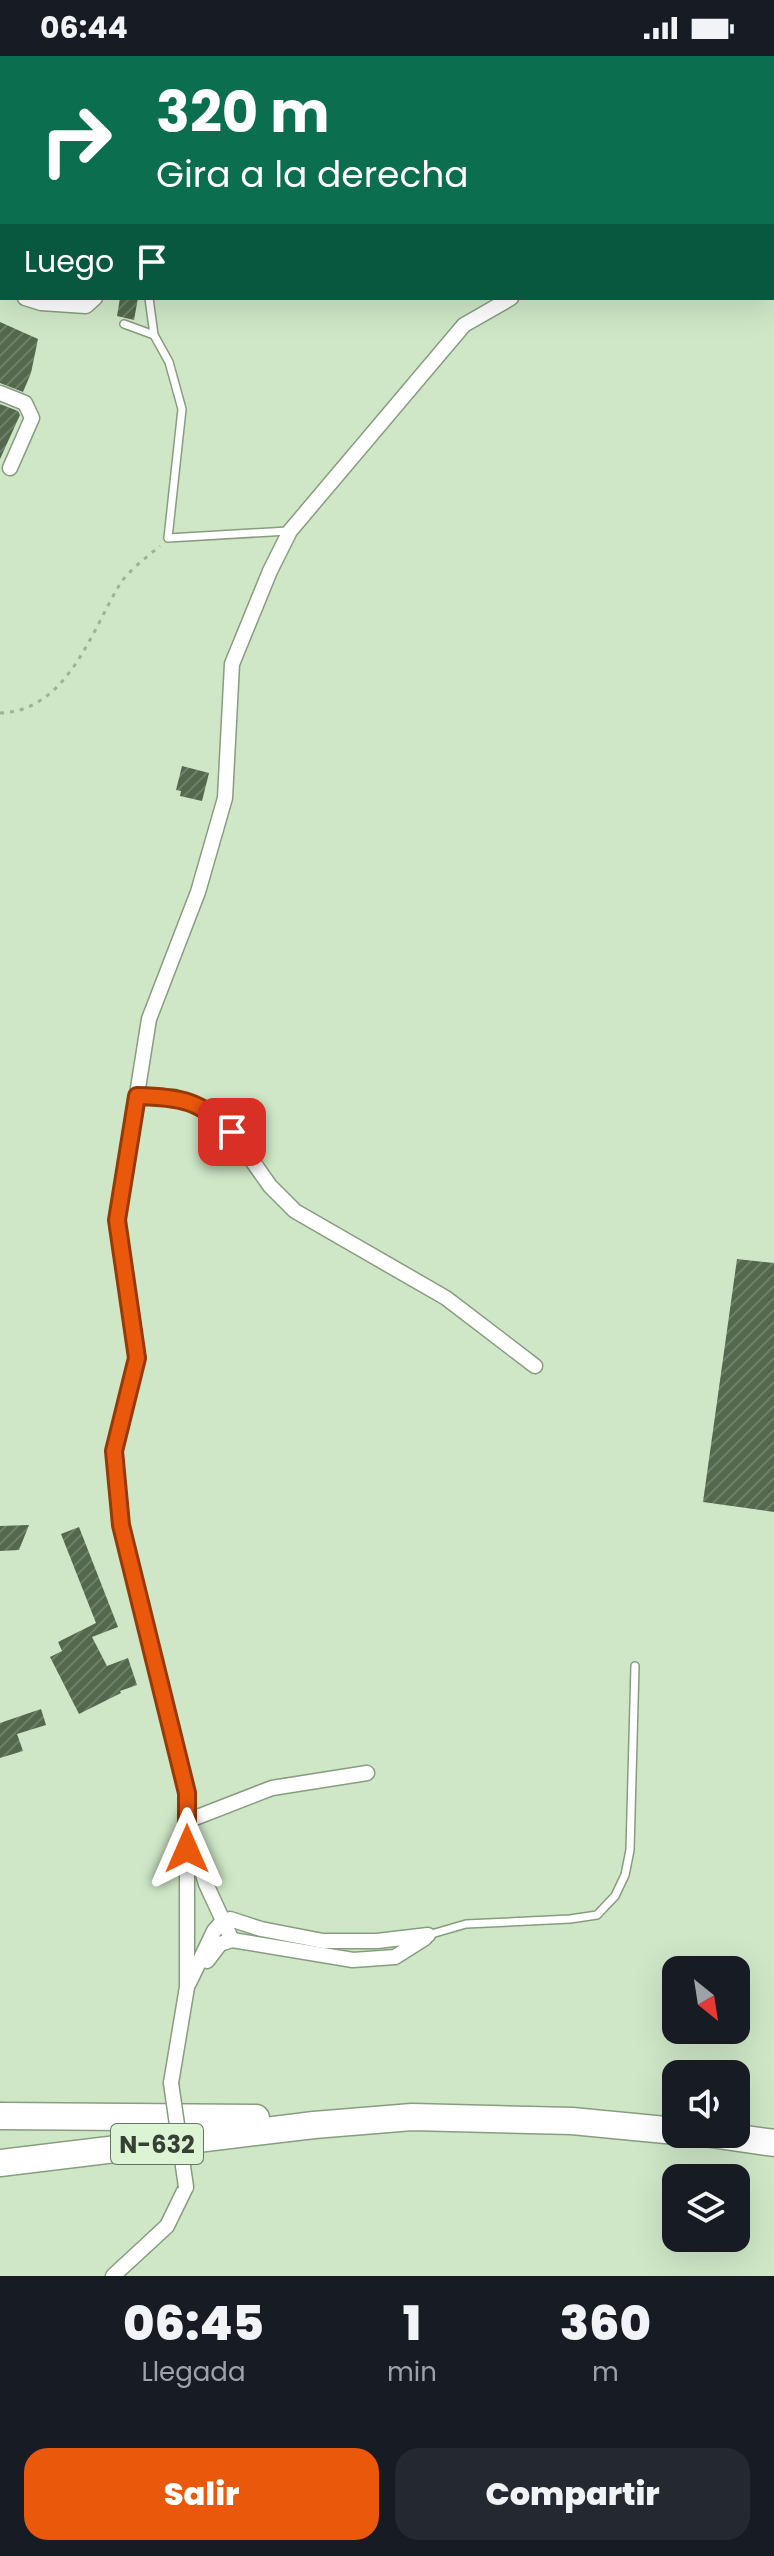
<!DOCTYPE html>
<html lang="es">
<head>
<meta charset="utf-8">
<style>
  body { margin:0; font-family:Poppins,sans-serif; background:#242831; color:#f1f3f6; height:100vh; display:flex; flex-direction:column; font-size:30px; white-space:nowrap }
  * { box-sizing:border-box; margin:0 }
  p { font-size:26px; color:#9ea1a6 }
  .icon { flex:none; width:44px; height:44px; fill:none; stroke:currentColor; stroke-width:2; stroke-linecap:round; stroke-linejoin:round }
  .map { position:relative; height:2220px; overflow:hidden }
  .panel { display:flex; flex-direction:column; background:#171b24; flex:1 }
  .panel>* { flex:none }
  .banner { position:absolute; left:0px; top:0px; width:774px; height:244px; box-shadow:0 8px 32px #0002; background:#0b6e4f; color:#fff; overflow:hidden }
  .needle { width:52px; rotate:150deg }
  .tools { position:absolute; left:662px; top:1900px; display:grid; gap:16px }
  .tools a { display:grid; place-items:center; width:88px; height:88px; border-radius:16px; background:#171b24; box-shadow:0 8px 32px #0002; font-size:40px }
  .pin { position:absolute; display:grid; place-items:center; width:68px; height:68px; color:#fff; margin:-34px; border-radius:16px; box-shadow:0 4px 12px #0006 }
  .me { position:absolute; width:88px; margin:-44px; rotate:0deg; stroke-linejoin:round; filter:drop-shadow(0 0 6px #0008) }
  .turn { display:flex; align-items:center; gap:28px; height:168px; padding:0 24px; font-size:36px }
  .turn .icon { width:104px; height:104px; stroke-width:2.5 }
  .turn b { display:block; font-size:56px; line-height:68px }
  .then { display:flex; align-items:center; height:76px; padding:0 24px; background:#0003; gap:16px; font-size:30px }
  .eta { display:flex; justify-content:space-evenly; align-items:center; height:136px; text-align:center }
  .eta b { font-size:48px; font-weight:800; line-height:56px }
  .button { display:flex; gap:16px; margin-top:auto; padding:16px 24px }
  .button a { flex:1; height:92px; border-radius:24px; background:#ea580c; color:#fff; font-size:32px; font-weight:800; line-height:92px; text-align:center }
  .button a+a { background:#242831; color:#f1f3f6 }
  .status { display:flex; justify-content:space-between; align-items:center; height:56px; padding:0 40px; background:#171b24; direction:ltr }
  .status svg { height:22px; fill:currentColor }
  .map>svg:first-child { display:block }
</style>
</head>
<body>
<div class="status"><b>06:44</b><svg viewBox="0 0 49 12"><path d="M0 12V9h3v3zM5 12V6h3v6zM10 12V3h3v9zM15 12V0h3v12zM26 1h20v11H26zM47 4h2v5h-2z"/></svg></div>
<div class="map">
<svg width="774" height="2220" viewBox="0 0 774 2220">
  <defs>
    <pattern id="building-hatch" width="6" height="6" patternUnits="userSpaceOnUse" patternTransform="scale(2)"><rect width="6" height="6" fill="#53684c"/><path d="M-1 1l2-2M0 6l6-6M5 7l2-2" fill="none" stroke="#6f806a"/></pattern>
  </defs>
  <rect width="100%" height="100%" fill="#cfe7c7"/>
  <g fill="url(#building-hatch)">
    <path d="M120,242h18l-4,22 -17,-4z"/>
    <path d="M0,266l38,17 -7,34 -8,19 -23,-9z"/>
    <path d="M0,348l18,7 2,4 -20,44z"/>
    <path d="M182,710l27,7 -7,28 -22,-5 1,-5 -5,-1z"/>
    <path d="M737,1203l37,4v249l-71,-10z"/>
    <path d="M29,1469l-10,25 -19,1v-25z"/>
    <path d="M79,1471l39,100 -26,10 15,29 21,-8 9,27 -17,6 1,2 -42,21 -29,-57 12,-6 -4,-9 38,-19 -35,-89z"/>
    <path d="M41,1653l5,16 -29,9 6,17 -23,7v-35z"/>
  </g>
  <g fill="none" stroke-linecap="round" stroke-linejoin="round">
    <g stroke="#879d7f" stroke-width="10">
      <g id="lane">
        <path d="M167,0v2"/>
        <path d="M149,242l5,37"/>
        <path d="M124,268l30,11 15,27 13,47 -14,129 120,-7"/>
        <path d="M428,1879l38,-11 104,-5 27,-4 18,-19 10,-21 5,-25 5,-184"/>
      </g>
    </g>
    <g stroke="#879d7f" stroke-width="17">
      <g id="street">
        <path d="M13,0v2"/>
        <path d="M50,0l3,2"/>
        <path d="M118,0v2"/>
        <path d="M0,50l2,-6"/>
        <path d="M772,104l2,-1"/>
        <path d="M0,233l2,1"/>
        <path d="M25,242l16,5 45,3 9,-8"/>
        <path d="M0,337l25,10 7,15 -22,50"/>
        <path d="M137,1040l38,1 40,17 17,18 38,54 25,25 151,87 89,68"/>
        <path d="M232,1884l-26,-56 -19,-63 85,-33 95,-15"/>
        <path d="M207,1905l13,-17 12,-4 121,20 42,-3 30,-19"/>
        <path d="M189,1927l25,-52 8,-9 8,-3 31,10 62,12h54l51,-6"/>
        <path d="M171,2027l16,-96v-194l-66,-268 -7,-74 23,-93 -20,-138 32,-201 49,-127 27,-94 7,-134 38,-93 20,-40 174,-206 47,-27"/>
        <path d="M113,2220l54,-50 19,-39"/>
      </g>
    </g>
    <g stroke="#879d7f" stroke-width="29">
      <g id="highway">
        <path d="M0,2060l256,2"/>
        <path d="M711,2078l63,9"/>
        <path d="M0,2107l314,-38 98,-8 160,4 104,10"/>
      </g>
    </g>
    <path stroke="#9eb298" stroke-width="3" stroke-dasharray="4 6" stroke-linecap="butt" d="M0,657c67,-2 91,-81 120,-129 9,-14 27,-27 40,-38"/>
    <use href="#lane" stroke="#fff" stroke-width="7"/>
    <use href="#street" stroke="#fff" stroke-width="14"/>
    <use href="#highway" stroke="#fff" stroke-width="26"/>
    <g stroke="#879d7f" stroke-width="17" stroke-linecap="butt">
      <path id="street-bridge" d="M171,2027l15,104"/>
    </g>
    <use href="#street-bridge" stroke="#fff" stroke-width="14"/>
  </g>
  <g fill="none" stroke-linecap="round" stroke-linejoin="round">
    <g stroke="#983908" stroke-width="20">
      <path id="route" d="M187,1793v-56l-66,-268 -7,-74 23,-93 -20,-138 20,-124c43,1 63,4 95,36"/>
    </g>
    <use href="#route" stroke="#ea580c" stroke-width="14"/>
  </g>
  <g text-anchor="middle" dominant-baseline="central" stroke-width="8" stroke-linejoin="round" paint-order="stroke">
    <rect fill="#dcf4d4" stroke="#687664" stroke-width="2" x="111" y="2068" width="92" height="40" rx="6"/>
    <g font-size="24" font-weight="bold" fill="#374034">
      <text x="157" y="2088">N-632</text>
    </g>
  </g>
</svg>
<div class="tools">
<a><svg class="needle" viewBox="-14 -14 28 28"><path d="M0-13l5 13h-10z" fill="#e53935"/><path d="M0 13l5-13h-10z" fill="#9ea1a6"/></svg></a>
<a><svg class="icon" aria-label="sound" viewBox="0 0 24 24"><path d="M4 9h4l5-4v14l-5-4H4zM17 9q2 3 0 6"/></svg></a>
<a><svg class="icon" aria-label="layers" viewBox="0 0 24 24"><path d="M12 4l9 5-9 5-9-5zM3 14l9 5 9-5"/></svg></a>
</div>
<div class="pin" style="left:232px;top:1076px;background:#d93025"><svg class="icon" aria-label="arrive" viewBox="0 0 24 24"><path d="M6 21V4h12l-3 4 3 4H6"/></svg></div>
<svg class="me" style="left:187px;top:1793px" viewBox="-20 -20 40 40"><path d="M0-17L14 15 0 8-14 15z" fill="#ea580c" stroke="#fff" stroke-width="4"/></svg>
<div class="banner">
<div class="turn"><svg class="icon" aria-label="right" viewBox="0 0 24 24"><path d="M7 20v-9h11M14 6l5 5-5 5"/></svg><div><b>320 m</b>Gira a la derecha</div></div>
<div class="then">Luego<svg class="icon" aria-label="arrive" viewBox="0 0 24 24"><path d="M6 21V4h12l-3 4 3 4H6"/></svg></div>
</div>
</div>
<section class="panel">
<div class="eta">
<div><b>06:45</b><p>Llegada</p></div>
<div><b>1</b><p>min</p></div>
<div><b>360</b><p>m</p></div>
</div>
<div class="button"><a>Salir</a><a>Compartir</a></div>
</section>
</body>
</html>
